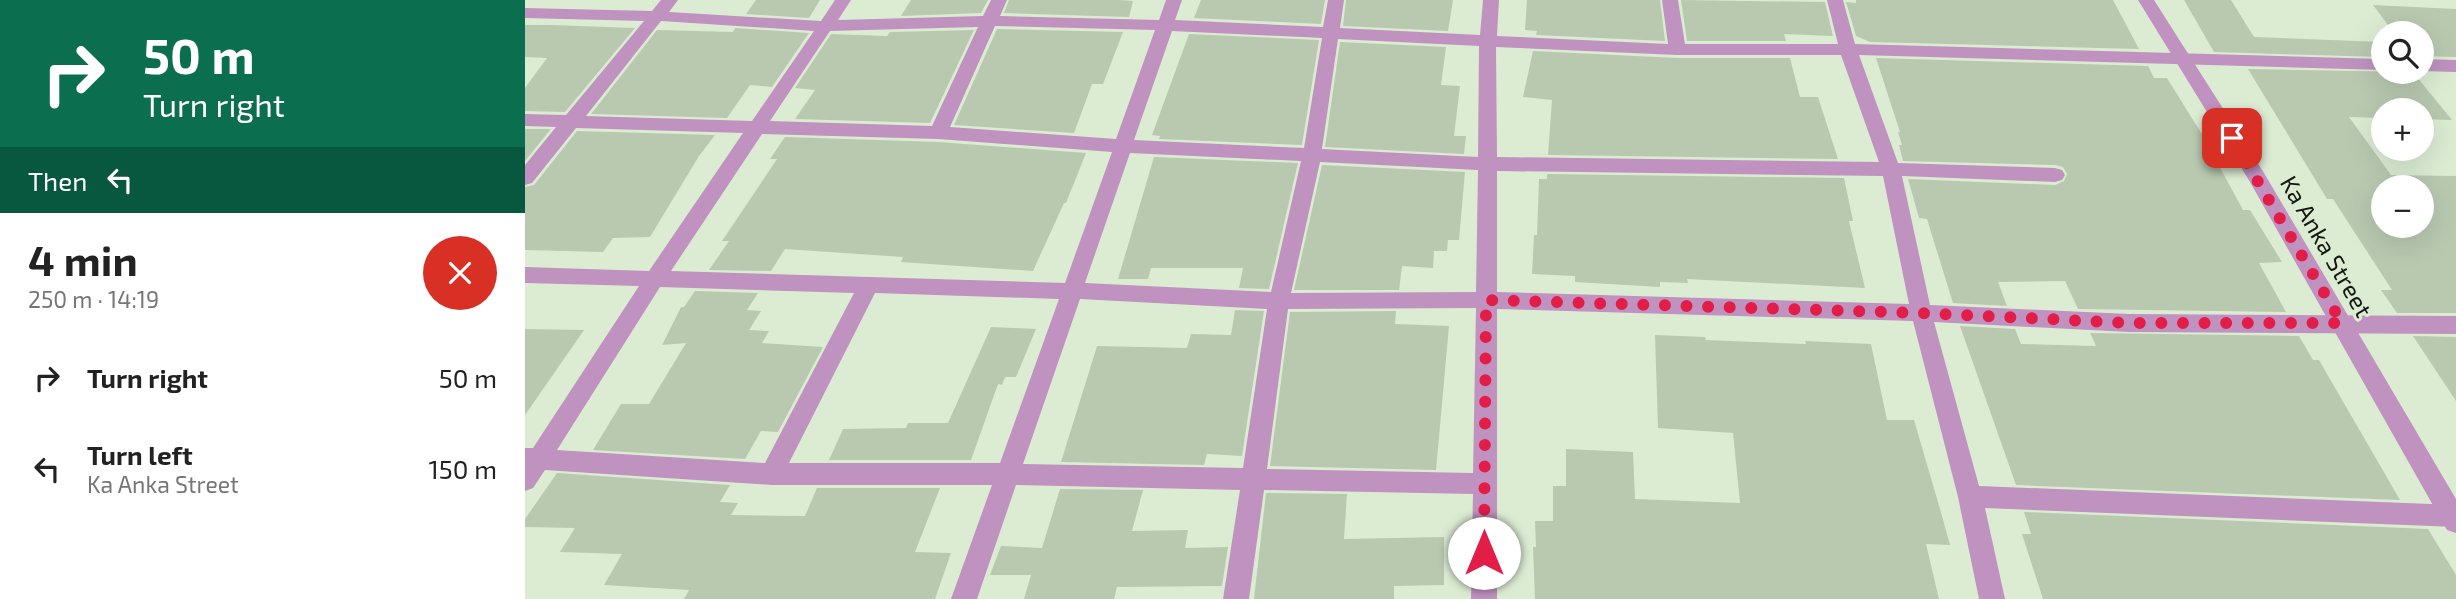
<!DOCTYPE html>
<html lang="en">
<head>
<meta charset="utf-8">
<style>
  body { margin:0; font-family:"Exo 2",sans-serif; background:#f6f6f6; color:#222; height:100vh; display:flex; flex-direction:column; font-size:26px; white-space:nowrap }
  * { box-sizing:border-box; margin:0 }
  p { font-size:23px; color:#767676 }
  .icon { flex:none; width:38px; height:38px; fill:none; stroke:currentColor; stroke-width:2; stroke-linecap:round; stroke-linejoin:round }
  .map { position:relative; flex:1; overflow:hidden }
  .sheet { display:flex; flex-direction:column; background:#fff; width:525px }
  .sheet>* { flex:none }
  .guide { background:#0b6e4f; color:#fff; overflow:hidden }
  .controls { position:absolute; left:1846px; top:21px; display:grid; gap:14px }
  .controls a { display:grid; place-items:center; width:63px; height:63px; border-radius:50%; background:#fff; box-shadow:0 7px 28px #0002; font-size:35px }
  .pin { position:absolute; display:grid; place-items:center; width:60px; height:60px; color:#fff; margin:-30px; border-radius:14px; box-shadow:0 4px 10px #0006 }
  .me { position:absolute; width:77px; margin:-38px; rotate:0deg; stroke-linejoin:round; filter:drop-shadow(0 0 5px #0008) }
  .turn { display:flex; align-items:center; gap:24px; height:147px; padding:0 28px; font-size:32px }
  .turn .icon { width:91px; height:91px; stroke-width:2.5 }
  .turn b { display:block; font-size:49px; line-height:60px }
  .then { display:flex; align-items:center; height:66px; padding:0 28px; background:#0003; gap:14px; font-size:26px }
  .round { display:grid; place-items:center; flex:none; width:74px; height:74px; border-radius:37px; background:#f6f6f6 }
  .headline { display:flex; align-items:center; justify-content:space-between; height:119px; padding:0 28px }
  h1 { font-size:42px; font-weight:700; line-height:52px }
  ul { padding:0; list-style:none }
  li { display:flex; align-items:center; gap:21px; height:91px; padding:0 28px }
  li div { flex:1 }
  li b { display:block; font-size:26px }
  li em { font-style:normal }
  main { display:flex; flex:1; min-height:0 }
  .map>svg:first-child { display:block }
</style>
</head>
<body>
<main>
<section class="sheet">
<div class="guide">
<div class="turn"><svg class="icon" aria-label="right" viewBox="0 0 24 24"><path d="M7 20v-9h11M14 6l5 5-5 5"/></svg><div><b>50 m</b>Turn right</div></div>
<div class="then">Then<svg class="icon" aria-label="left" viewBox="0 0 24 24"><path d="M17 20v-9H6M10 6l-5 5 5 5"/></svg></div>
</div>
<div class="headline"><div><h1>4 min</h1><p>250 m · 14:19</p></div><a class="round" style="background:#d93025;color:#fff"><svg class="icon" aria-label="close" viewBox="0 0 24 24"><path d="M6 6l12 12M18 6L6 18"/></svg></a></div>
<ul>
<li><svg class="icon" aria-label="right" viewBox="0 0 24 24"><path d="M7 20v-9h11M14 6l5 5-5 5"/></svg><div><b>Turn right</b></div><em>50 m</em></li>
<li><svg class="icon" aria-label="left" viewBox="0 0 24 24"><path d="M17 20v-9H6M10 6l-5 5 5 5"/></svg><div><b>Turn left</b><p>Ka Anka Street</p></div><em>150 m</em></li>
</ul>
</section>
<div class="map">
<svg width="1931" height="599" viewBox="0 0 1931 599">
  <rect width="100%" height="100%" fill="#dcecd3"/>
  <g fill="#b9c9b0" fill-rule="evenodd">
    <path d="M231,0h64l-11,18 -63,-4z"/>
    <path d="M386,0h77l-7,13 -80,3z"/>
    <path d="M484,0h110l14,1 -4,16 -125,-4z"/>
    <path d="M676,0h124l-4,24 -127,-6z"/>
    <path d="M821,0h107l-5,31 -105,-5z"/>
    <path d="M1002,0h133l5,41 -129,-6 1,-4 -12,-1z"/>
    <path d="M1156,0l144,2 8,34 -49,-2 2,7h-99z"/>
    <path d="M1331,0h257l26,49 -269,-7 -14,-6 -10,-34 10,1z"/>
    <path d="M1659,0h47l23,37 129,5v15l-169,-5z"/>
    <path d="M1848,5l83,4v48l-34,-1v-23h-28z"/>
    <path d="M0,25h27l83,3 -70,84 -40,-1v-23l22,-30 -22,-1z"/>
    <path d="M210,28l74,5 -37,54 -22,-2 -23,33 -136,-4 66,-84 76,2z"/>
    <path d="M472,29l126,3 -20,52h-11l-18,49 -120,-8z"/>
    <path d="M449,30l-44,93 -135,-4 20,-29 -20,-2 36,-54 56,2 3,-4z"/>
    <path d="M664,34l130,6 -17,105 -143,-6 1,-3 -8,-1z"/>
    <path d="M815,42l106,5 -5,38 19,1 -6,50h12l-2,18 -139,-7z"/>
    <path d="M1008,51l144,7h113l10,39h18l20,62 -290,-4 4,-55 -29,-3z"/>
    <path d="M1351,58l272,8 6,12h13l36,58 40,74h7l32,52 -23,1 27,49 -208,-3 -13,-28 -67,1 9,24 -54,-3 -26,-84 -8,-1 -11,-39 147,6 9,-4 3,-7 -4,-7 -8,-2 -152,-4 -4,-16h3l-4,-13h2z"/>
    <path d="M1723,69l165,3 39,48 -30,-1v-9h-39v8l-34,-1 42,58 65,1v137h-59l-16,-23h11l-59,-91h-6zM1858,187h39v39h-39z"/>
    <path d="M0,129h26l-26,32z"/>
    <path d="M52,131l138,4 -16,21 -49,81 -37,1 -10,14 -78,-2v-63l9,-2z"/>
    <path d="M260,137l153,5 148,11 -20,50h-2l-31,68 -132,-9 2,-5 -118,-8 -14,22 -62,-1 20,-29h-7l55,-82h-7z"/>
    <path d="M629,157l144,6 -29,126 -30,-1 4,-20h-92l-3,11h-30z"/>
    <path d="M797,165l143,7 -6,68h-11l-1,11h-13l-1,17 -31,-2 -3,24h-105z"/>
    <path d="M1022,174l297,4 9,43h-4l16,67 -178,-9 1,4 -28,-1v5l-85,-5v-6l-43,-2 2,-39h3l2,-56h8z"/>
    <path d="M170,291l63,2 -11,17 14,1 -12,19 20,1 -7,12 61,4 -45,85 -17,-1 -16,28 -152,-9 28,-46h28l37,-61 -24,2 19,-38h3z"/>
    <path d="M710,310l29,1 -22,145 -35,-2 -3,11 -143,-3 36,-116 90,2 4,-14 40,1z"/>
    <path d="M871,311l-1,13 54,2 -13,144 -166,-4 20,-154z"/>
    <path d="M1435,326l55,3 6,15 75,2 -6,-13 209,3 14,24h6l81,140 -384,-15z"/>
    <path d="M466,327l45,2 -20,48h-11l-3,8 -4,-1 -27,76h-142l14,-31 63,-1 2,-5h40z"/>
    <path d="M0,329l59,1 -59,85z"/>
    <path d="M1130,335l50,2 1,3 100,4 -1,-3 66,3 16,76h27l26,89 10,36 -24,-1 13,55h-404l-2,-52h3l-1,-26h18v-35h13v-37l67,3 2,47 105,4 -7,-70 -75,-5z"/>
    <path d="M1888,336l43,1v64z"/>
    <path d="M32,473l173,12 -10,17 18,1 -7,12 74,1 12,-28h123l-25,64 36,1 -16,46h-251l5,-9 -85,-5 18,-31 -62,-2 15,-24 -50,-1v-8z"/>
    <path d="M535,489l83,1 -11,41 56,-1 -3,18 43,-1 -6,39 -105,1 -3,12h-90l7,-24h-41l11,-29 41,2z"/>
    <path d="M741,493l81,1 -3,45 100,-2v48l-50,1v13h-140z"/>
    <path d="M1499,512l404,17 28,46v24h-413l-21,-65h9z"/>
  </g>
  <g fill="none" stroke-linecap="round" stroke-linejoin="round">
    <g fill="#c092c0" fill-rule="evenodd">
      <path d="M136,0h17l-9,12 152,9 14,-21h16l-13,20 145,-4 8,-16h16l-7,16 159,4 7,-20h16l-7,20 148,7 5,-27h16l-4,28 140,7 3,-35h16l-2,36 171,8 -6,-44h16l7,44h153l-11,-44h16l12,44 528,15v11l-524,-15 39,108 157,5 7,2 3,5 -3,5 -7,2 -153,-6 28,129 199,9 327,2v18l-327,-2 -195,-10 45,164 477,19v22l-471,-19 20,91h-26l-21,-102 -45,-176 -416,-12v290h-26l2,-105 -209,-4 -15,109h-26l17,-109 -224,-5 -39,114h-26l41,-114h-220l-227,-15 -12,18 -8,3v-43h8l106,-162 -114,-3v-16l124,4 94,-138 -167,-5 -44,55 -7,2v-20l31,-38 -31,-1v-12l41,1 78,-94 -119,-3v-10l127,3zM136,21l153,10 -62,90 -166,-5zM470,26l160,4 -39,109 -166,-12zM453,27l-46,99 -162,-5 60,-90zM647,31l150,7 -18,110 -170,-8zM813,39l141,7 -1,111 -156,-8zM971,47l181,8h164l38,107 -382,-5zM237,134l176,5 174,13 -47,131 -394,-12zM605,153l171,8 -30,131 -186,-9zM795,162l158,8 -2,122 -185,1zM972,171l386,5 26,128 -412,-12zM135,287l194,6 -89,170 -208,-13zM350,293l184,6 -59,164h-211zM555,299l187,10 -24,159 -220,-4zM951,308l-3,165 -206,-4 21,-160z"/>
      <path d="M1897,59l34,1v12l-34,-1z"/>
    </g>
    <path fill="#c092c0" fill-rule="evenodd" d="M1613,0h16l110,173 192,326v34l-9,-3 -197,-348z"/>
  </g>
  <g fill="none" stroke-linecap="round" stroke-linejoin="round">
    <path stroke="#e11d48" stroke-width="12" stroke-dasharray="0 21.6" d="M959,553l2,-253 435,13 208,10h213l-110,-185"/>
  </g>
  <g text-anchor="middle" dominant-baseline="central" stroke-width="6" stroke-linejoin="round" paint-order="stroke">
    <g font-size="24" fill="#12170f" stroke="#dcecd3">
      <text transform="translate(1802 246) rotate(60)">Ka Anka Street</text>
    </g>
  </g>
</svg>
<div class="controls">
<a><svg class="icon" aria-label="search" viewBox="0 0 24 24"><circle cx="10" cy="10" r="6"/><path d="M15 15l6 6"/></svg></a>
<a>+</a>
<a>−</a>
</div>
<div class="pin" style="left:1707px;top:138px;background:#d93025"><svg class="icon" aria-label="arrive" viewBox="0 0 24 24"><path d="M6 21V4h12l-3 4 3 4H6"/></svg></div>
<svg class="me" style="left:959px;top:553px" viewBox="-20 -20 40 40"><circle r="19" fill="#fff"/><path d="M0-13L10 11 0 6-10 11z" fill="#e11d48"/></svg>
</div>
</main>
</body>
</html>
